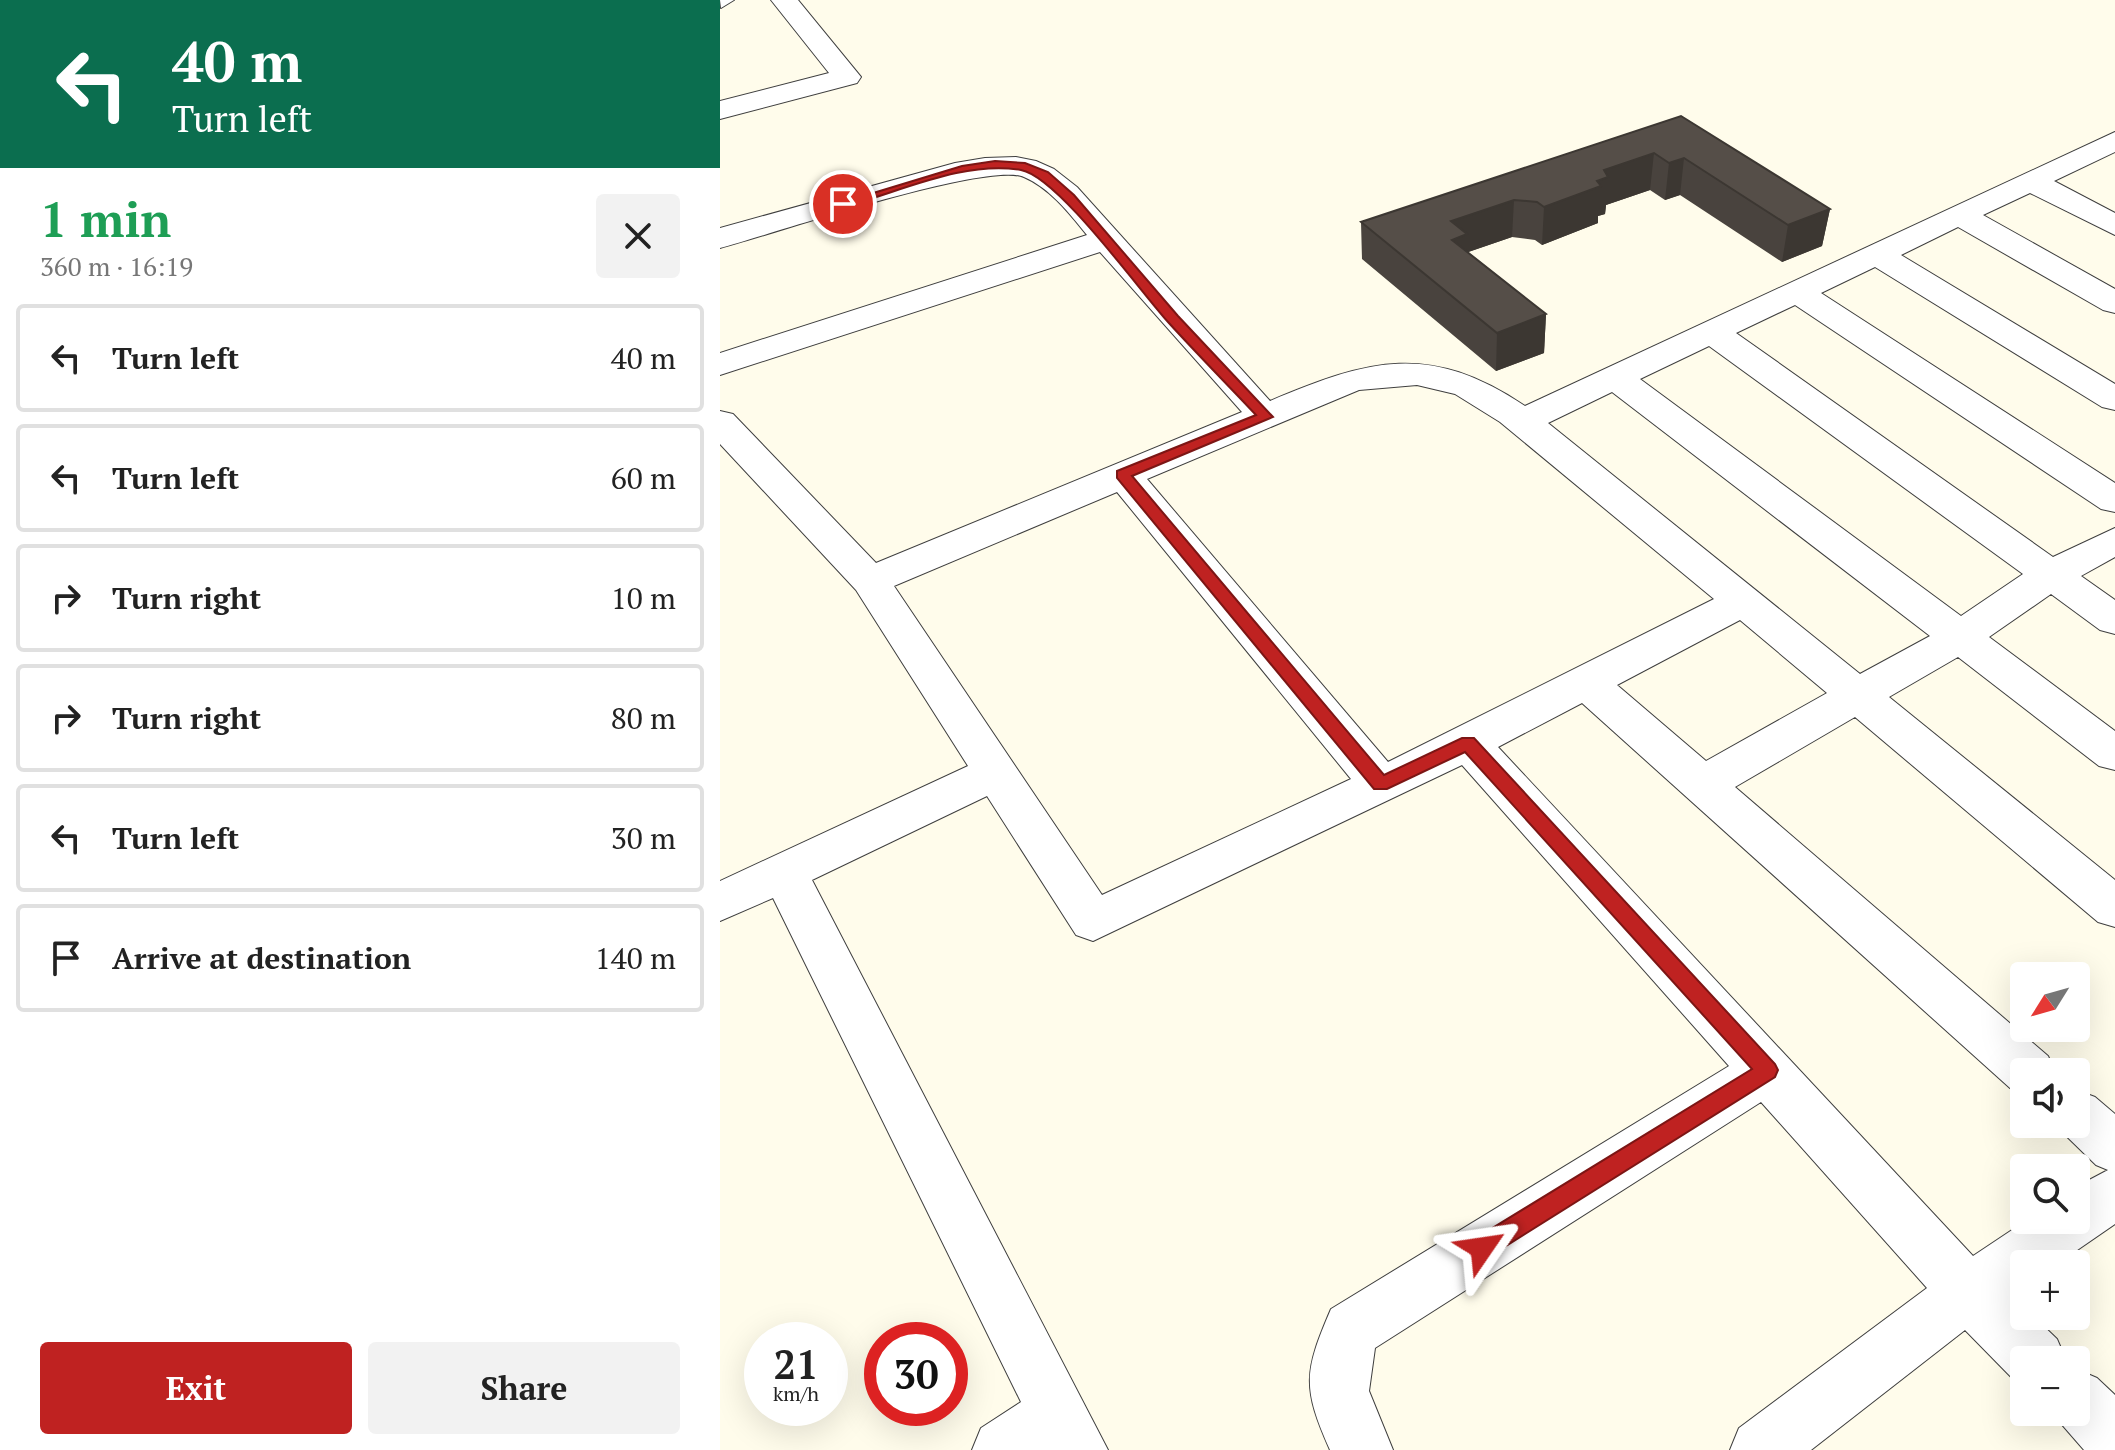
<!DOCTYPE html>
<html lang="en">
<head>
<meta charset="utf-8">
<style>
  body { margin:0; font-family:"PT Serif",serif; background:#f2f2f2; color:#222; height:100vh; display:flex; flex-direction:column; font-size:30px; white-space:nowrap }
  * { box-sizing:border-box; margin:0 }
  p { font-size:26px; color:#767676 }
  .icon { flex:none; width:44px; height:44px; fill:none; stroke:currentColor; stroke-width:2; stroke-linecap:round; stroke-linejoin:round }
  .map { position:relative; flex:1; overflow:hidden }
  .panel { display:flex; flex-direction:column; background:#fff; width:720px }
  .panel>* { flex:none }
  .hud { background:#0b6e4f; color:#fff; overflow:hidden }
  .needle { width:52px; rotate:233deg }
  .controls { position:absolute; left:1290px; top:962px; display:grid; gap:16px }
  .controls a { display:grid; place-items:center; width:80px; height:80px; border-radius:8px; background:#fff; box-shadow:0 8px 32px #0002; font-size:40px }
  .speed { position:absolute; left:24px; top:1322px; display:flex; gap:16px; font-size:40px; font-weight:700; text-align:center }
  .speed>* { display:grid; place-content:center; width:104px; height:104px; border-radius:50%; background:#fff; box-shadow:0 8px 32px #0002; line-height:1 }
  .speed small { font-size:20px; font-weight:400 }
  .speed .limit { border:12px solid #d22; background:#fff; color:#111 }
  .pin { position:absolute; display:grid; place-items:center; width:68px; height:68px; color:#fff; margin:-34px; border:4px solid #fff; border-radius:50%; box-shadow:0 2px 8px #0007 }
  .me { position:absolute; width:88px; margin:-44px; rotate:58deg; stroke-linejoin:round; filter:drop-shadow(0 0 6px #0008) }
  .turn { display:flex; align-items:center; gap:28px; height:168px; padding:0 40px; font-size:36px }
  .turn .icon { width:104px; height:104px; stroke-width:2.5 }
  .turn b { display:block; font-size:56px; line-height:68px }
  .round { display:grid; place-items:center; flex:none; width:84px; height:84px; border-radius:8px; background:#f2f2f2 }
  .headline { display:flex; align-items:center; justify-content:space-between; height:136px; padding:0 40px }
  h1 { font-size:48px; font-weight:800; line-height:60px; color:#1e9e55 }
  .button { display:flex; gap:16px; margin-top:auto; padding:16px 40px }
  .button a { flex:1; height:92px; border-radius:8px; background:#bf2221; color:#fff; font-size:32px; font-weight:800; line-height:92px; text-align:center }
  .button a+a { background:#f2f2f2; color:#222 }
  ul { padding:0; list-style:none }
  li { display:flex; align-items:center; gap:24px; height:108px; margin:0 16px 12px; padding:0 24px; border:4px solid #e0e0e0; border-radius:8px }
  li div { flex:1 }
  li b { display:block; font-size:30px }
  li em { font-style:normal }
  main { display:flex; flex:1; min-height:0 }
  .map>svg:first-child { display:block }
</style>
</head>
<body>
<main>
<section class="panel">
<div class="hud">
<div class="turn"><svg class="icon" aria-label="left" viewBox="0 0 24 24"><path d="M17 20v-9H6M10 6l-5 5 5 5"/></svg><div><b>40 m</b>Turn left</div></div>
</div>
<div class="headline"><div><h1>1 min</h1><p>360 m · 16:19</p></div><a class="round"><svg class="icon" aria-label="close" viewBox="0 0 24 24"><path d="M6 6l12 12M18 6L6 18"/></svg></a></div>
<ul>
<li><svg class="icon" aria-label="left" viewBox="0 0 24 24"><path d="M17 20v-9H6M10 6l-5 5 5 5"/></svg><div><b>Turn left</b></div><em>40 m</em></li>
<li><svg class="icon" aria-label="left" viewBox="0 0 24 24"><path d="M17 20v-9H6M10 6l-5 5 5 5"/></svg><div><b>Turn left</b></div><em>60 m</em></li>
<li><svg class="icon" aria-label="right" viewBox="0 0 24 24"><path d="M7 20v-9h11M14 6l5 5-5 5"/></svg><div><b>Turn right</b></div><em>10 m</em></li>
<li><svg class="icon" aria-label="right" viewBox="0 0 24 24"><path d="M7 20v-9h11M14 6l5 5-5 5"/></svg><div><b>Turn right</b></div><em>80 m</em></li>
<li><svg class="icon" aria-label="left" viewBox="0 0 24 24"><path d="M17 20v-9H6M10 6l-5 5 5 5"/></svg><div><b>Turn left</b></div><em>30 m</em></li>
<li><svg class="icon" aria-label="arrive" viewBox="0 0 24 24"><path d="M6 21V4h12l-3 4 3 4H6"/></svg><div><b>Arrive at destination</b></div><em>140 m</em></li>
</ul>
<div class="button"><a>Exit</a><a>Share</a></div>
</section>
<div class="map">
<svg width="1395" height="1450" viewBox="0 0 1395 1450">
  <rect width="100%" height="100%" fill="#fffceb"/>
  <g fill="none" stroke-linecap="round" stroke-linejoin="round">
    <g stroke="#3f3f3f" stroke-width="2">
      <g id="minor">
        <path d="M0,0h14l-13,8z"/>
        <path d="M51,0h27l63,77 -4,6 -137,36v-18l109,-28z"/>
        <path d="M1395,132v20l-61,29 61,32v22l-85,-42 -47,22 132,74v24l-12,-3 -145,-83 -57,28 214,129v26l-13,-3 -227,-140 -54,26 294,190v29l-14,-3 -306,-204 -59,28 317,224 62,-29v29l-34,19 34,24v34l-15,-4 -49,-36 -62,43 126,94v39l-16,-4 -141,-109 -69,40 226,183v47l-17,-5 -243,-205 -120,70 313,269 7,16h-31v21l-14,-5 -428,-385 -84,44 475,509 54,-36h49v-33l32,-17 -12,-5 -42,-41h22v-34l19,7 20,17v110l-58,40h-33v23l-12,8 12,12v9h9l24,23 9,21h-42v24l-9,-3 -50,-51 -154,120h-81l9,-22 188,-140 -166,-186 -386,246 -6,43 24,59h-63c-28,-63 -26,-78 1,-141l398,-243 -267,-301 -369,176 -17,-6 -89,-139 -175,84 296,570h-136l9,-22 40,-26 -248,-504 -53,23v-40l248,-115 -112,-176 -136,-146v-33l13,3 143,149 366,-151 -142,-160 -380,123v-22l367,-118c-17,-21 -37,-47 -63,-58 -38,-16 -251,57 -304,71v-20l235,-65 30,-5 31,-1 20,4 18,8 23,18 193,214c100,-42 159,-59 255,5zM989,346l314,228 -62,42 -321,-237zM697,385l38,9 45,28 214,177 -326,163 -241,-283 212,-89zM892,392l318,244 -70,38 -312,-251zM397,492l234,287 -249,116 -208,-309zM1020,620l87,73 -121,68 -89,-76z"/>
        <path d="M1356,1369l21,9 18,17v55h-31l-33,-38h25z"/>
      </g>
    </g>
    <use href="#minor" fill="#fff" fill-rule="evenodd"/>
  </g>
  <path fill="#49433e" d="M961,116l149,93 -8,37 -40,16 -102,-67 -15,5 -15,-10 -44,15 -1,9 -7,2v7l-56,22 -7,-5 -23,-3 -44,15 78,62 -2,39 -48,18 -134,-112 -1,-37z"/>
  <g fill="#3c3732">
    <path d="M934,153l-4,37 -44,15 -1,9 -7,2v7l-56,22 2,-38 60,-37z"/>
    <path d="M964,158l-4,37 -15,5 4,-37z"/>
    <path d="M794,200l-2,37 -61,21v-37z"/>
    <path d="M1110,209l-8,37 -40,16 6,-37z"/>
    <path d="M826,314l-2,39 -48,18 1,-38z"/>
  </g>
  <path fill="#554e48" stroke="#3c3732" stroke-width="2" d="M961,116l149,93 -42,16 -104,-67 -15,5 -15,-10 -50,17 4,7 -11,4 4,5 -57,21 -7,-5 -23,-2 -63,21 16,13 -15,6 94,74 -49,19 -136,-111z"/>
  <path fill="#bf2221" stroke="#7c1615" stroke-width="2" d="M275,161l30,2 23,9 26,23 104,121 95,101 -141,59 252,299 78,-37h12l301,326 3,6 -3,7 -285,179 -8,3 -9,-3 -3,-8 3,-8 279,-171 -287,-317 -78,37h-13l-257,-311v-7l139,-56c-29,-31 -59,-61 -88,-93 -29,-32 -110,-145 -147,-152 -58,-10 -123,23 -178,37l-6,-3 125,-38z"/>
</svg>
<div class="controls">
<a><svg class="needle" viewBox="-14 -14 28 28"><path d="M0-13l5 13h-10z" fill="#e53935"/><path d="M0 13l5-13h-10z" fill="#767676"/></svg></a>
<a><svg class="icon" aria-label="sound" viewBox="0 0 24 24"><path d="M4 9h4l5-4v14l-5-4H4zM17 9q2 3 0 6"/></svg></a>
<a><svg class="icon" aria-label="search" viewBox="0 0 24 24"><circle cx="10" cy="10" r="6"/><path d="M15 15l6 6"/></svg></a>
<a>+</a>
<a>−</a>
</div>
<div class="speed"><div>21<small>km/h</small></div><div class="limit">30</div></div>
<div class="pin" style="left:123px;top:204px;background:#d93025"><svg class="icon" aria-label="arrive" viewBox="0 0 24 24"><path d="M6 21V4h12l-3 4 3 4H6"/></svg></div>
<svg class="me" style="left:762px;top:1248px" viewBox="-20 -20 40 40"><path d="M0-17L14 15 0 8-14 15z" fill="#bf2221" stroke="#fff" stroke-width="4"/></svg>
</div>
</main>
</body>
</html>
